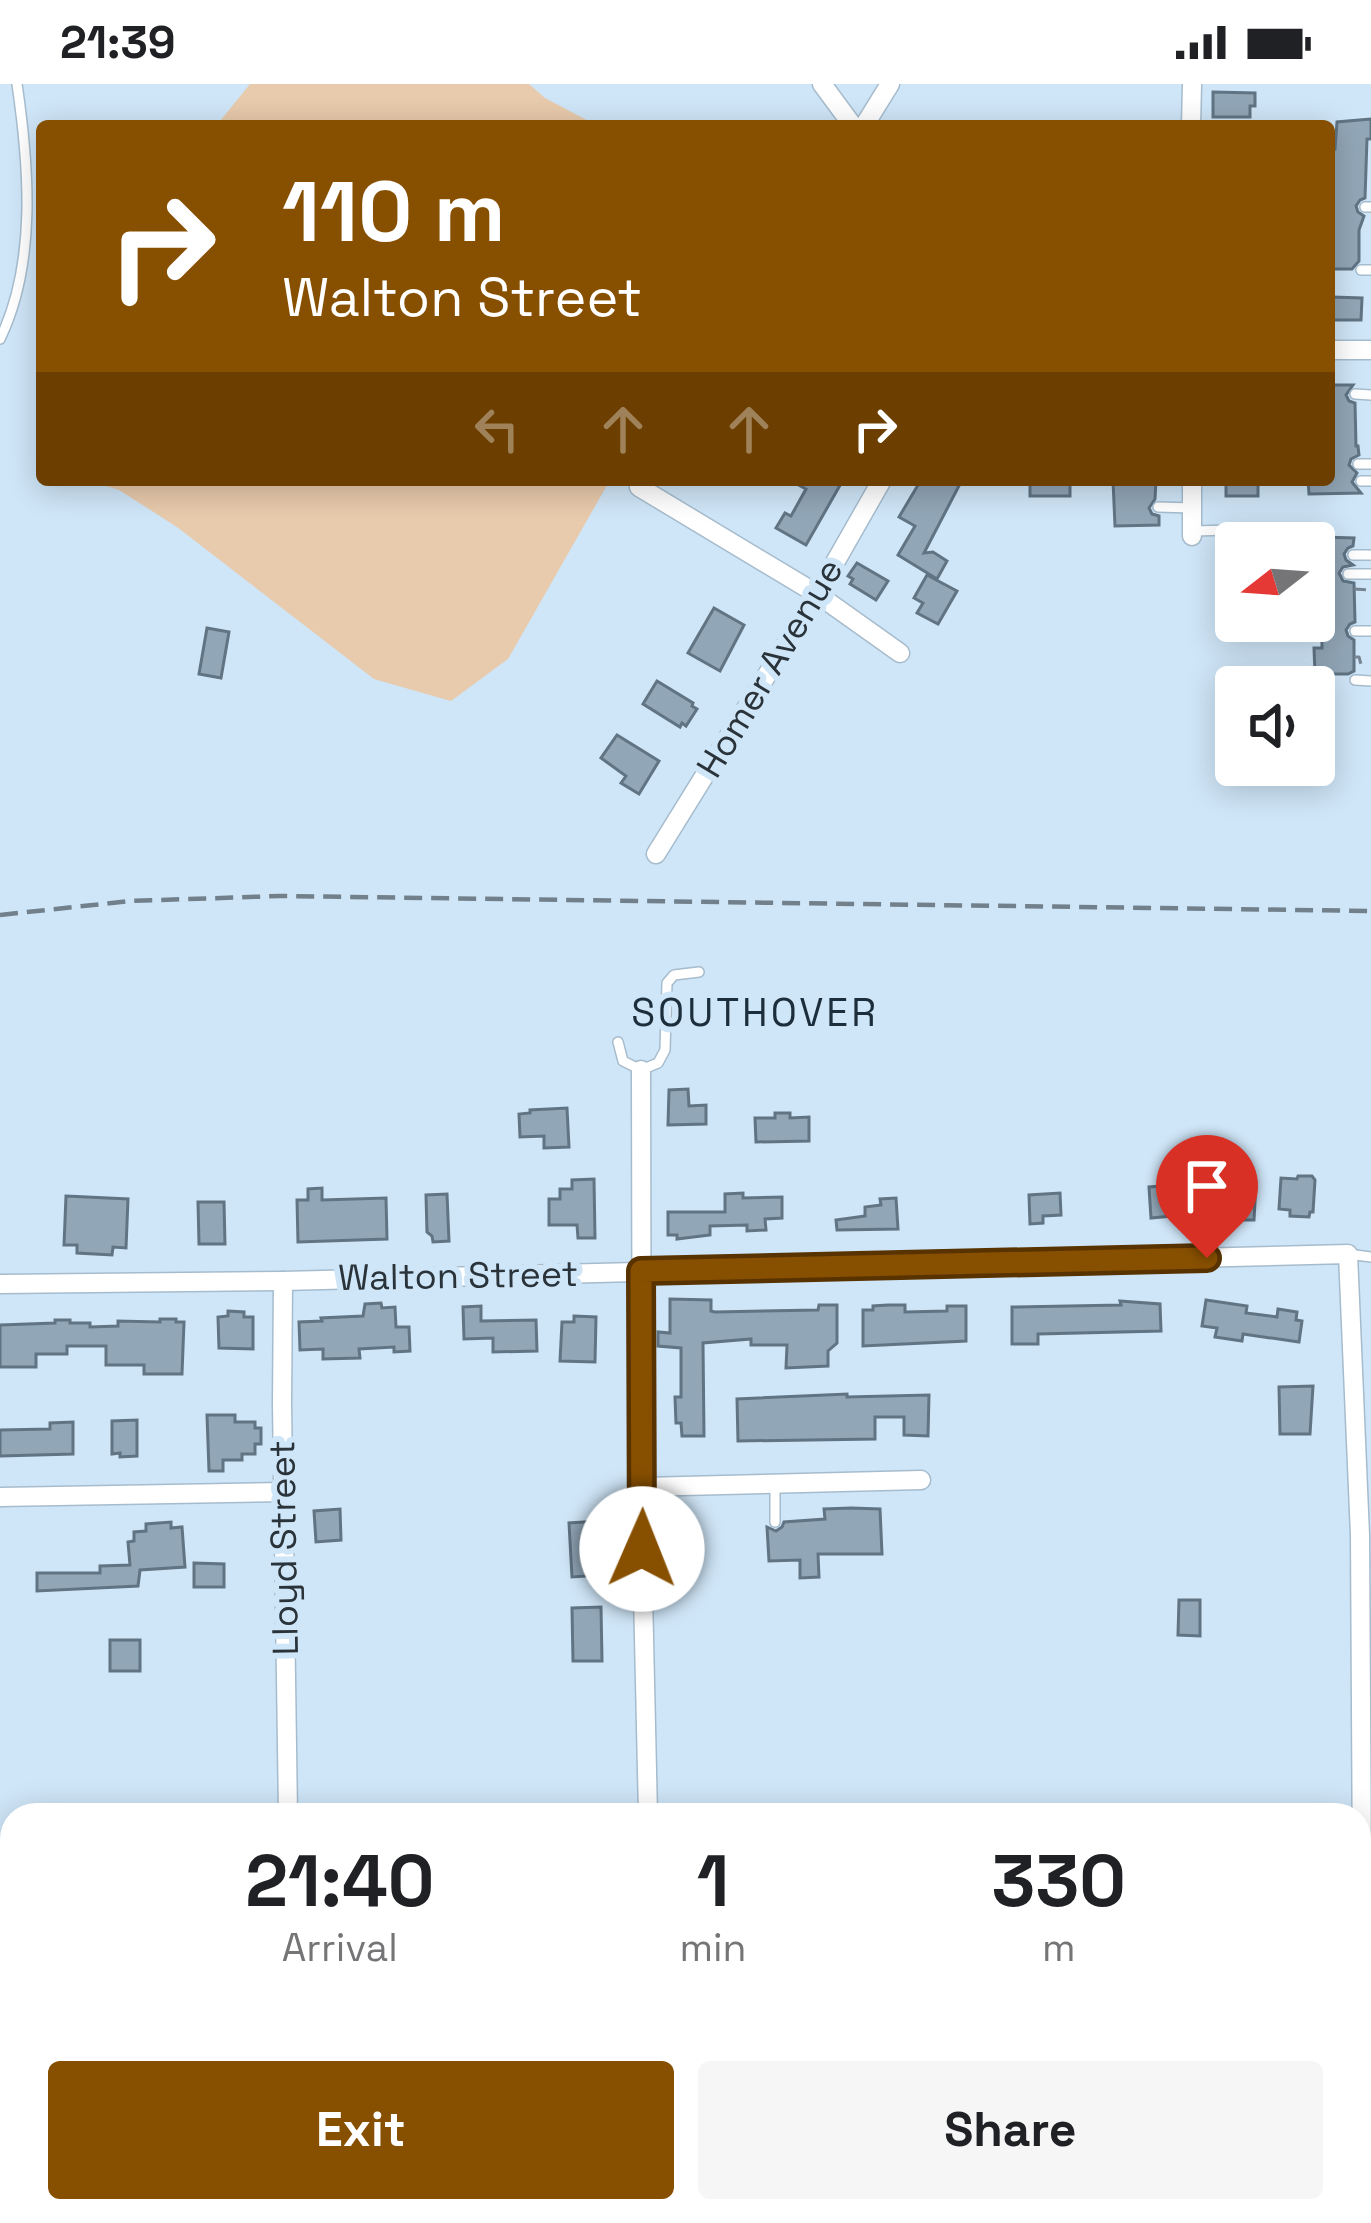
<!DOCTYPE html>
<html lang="en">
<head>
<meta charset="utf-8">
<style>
  body { margin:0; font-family:"Space Grotesk",sans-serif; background:#f6f6f6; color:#202124; height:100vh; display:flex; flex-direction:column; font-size:45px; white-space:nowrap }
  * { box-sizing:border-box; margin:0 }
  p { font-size:39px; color:#757577 }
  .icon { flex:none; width:66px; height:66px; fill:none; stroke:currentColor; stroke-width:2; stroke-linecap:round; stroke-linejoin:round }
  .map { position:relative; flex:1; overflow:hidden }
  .sheet { position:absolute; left:0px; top:1719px; width:1371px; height:420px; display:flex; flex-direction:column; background:#fff; border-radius:36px 36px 0 0; box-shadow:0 6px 30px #0003 }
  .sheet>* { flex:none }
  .hud { position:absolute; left:36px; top:36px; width:1299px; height:366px; border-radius:12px; box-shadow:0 6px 30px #0003; background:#874f00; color:#fff; overflow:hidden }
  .needle { width:78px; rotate:253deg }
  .buttons { position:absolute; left:1215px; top:438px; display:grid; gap:24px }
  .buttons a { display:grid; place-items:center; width:120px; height:120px; border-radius:12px; background:#fff; box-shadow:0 6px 30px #0003; font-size:60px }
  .pin { position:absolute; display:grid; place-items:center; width:102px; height:102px; color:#fff; margin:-123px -51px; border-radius:50% 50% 50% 0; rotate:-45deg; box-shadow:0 0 12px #0007 }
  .pin .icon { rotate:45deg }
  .me { position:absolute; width:132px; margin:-66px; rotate:1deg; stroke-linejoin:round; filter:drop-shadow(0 0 9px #0008) }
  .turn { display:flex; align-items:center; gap:42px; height:252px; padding:0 48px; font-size:54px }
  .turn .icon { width:156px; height:156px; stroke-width:2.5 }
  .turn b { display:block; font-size:84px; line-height:102px }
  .lanes { display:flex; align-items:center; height:114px; padding:0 48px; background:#0003; justify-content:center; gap:60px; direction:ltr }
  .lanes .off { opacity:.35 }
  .eta { display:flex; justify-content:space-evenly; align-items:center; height:204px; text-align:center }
  .eta b { font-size:72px; font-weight:700; line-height:84px }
  .button { display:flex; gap:24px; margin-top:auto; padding:24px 48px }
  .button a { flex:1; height:138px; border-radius:12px; background:#874f00; color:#fff; font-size:48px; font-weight:700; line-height:138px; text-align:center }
  .button a+a { background:#f6f6f6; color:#202124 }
  .status { display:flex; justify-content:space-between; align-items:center; height:84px; padding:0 60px; background:#fff; direction:ltr }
  .status svg { height:33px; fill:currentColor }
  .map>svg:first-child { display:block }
</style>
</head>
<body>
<div class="status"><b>21:39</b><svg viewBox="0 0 49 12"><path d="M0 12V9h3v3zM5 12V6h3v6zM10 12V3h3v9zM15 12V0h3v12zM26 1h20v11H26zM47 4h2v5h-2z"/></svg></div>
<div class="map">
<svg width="1371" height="2139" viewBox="0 0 1371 2139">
  <rect width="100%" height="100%" fill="#cfe6f8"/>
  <g fill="#e8caac">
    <path d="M250,0h279l16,14 53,28h-382z"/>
    <path d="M87,396h523l-102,179 -57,42 -77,-22 -197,-152 -58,-37z"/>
  </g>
  <g fill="#91a6b7" stroke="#607484" stroke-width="3">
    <path d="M1213,8l42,1v13h-5v11h-37z"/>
    <path d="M1371,35v20h-4l-2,59 -5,2 -4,6 2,6 6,4 -5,14v31l-7,8h-23v-121l6,1 2,-27z"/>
    <path d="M1332,213l30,1 -1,22h-30z"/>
    <path d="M1331,301h22l-7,10 3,6 6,2 1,43h2l1,9 -8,4 -2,6 8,8 -5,9 9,11 -52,1 -1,-14h21z"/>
    <path d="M789,396h54l-37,65 -30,-17 9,-15 6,3 15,-27z"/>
    <path d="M921,396h41l-38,73 9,-1 14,9 -10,18 -39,-24 17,-29 -16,-9z"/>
    <rect x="1030" y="396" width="40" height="16"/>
    <path d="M1113,396h43l-1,19 -6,9 3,6 7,2v9l-44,1z"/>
    <rect x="1226" y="396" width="32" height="16"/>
    <path d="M1237,440h31v19h-31l3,-12z"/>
    <path d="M1321,453l33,1 -1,8 -5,2 -4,6 2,6 7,5 -10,2 -4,6 4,8 11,2 1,39 -5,2 -4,6 2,6 6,4v31l-6,3h-33l-1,-26h8z"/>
    <path d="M857,479l31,18 -12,19 -26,-16 3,-5 -5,-3z"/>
    <path d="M927,491l30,16 -19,33 -21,-11 6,-10 -9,-5z"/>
    <path d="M714,524l30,17 -24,46 -32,-18z"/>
    <path d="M207,544l22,4 -8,46 -22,-4z"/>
    <path d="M657,597l36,22 -1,3 5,3 -11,17 -4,-3 -2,4 -37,-23z"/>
    <path d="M617,651l42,26 -20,33 -18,-11 5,-7 -25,-18z"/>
    <path d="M688,1005l1,17 17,-1v19l-38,1 1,-35z"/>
    <path d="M567,1024l2,39 -25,1v-12l-24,1 -1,-23 11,-1v-3z"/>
    <path d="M775,1029h15v5l19,-1v24l-53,1 -1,-24h20z"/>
    <path d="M1298,1092h14l3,4 -2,32h-3l-1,5 -19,-1v-6l-11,-1 2,-31 16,1z"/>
    <path d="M594,1095l1,59h-17l-1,-13h-28v-26h11v-10h12v-9z"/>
    <path d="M1201,1099h55l-2,37h-51v-7l-52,5 -2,-31z"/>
    <path d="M322,1104v12l64,-2 1,41 -89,3 -1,-42h11v-11z"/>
    <path d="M743,1109v5l39,-1v21l-17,1 1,11 -19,1v-6l-37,1v9l-33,4v-4h-9v-23h57v-18z"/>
    <path d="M1060,1109l1,22 -18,1v7l-13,1 -1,-29z"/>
    <path d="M447,1110l2,47 -16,1 -1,-6 -5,-4 -1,-37z"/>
    <path d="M66,1112l62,3 -2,49 -13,-1 -1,8 -35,-2v-8h-13z"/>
    <path d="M896,1114l2,31 -61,1 -1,-10 29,-4v-9l16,-2 -1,-6z"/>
    <path d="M198,1118h26l1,42h-26z"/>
    <path d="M670,1215l41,1v11l4,1 103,-2 1,-5h18v38l-9,8v15l-42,2 1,-23h-36v-6l-48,4 1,93h-22l-1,-13h-5l-1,-26h6v-49l-23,-2v-14l12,1z"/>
    <path d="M1206,1216l41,6 -1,7 31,4 1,-8 19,3 -1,8 6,1 -3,21 -56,-8 -1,7 -27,-4 2,-9 -15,-2z"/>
    <path d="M1120,1217l40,3 1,27 -123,3v10h-26v-37l109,-2z"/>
    <path d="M381,1219l1,5 13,-1 1,20h13l1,24 -16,1v-5l-35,2 1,9 -37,1v-10l-23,1 -1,-28 23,-1 -1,-3 42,-2 2,-12z"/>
    <path d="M888,1221h17v7l42,-1v-5h19v35l-103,5v-36h10v-4z"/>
    <path d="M481,1222v15l55,-1 1,31 -44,1v-14l-29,1 -1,-32z"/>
    <path d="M228,1227l16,1v5h9v32l-34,-1 -1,-31 10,-1z"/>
    <path d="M574,1232l22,1 -1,45 -35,-1 2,-39h12z"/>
    <path d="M160,1235h16v3h8l-2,52h-38v-9h-38v-19h-39v8h-31v13h-36v-42l55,-2v-3h15v3h20v4l28,-1v-5l42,1z"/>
    <path d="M1313,1302l-3,48h-30l-1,-47z"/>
    <path d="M847,1310v3l82,-2 -1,41 -24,-1v-18h-29v22l-137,2 -1,-42z"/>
    <path d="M207,1331h28v7h20v6h6v16h-6v10h-13v6h-19v11h-14z"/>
    <path d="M137,1336v36l-17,1v-4l-8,1v-33z"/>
    <path d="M73,1338v32l-73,2v-26l50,-1v-6z"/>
    <path d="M851,1424l29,1 2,45h-64l1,23 -19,1v-18l-31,1 -2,-34 9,4 6,-4 2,-5 41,-3 -1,-10z"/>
    <path d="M340,1425l1,31 -25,2 -2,-31z"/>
    <path d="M599,1437l3,54 -30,2 -3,-54z"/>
    <path d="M171,1438v6l11,-1 3,40 -45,3 -2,16 -101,5v-18h63v-7l30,-1 -2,-23 6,-1v-9l12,-1v-7z"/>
    <path d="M194,1479l30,1v23h-30z"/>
    <path d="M1179,1516h21v36l-22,-1z"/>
    <path d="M601,1523l1,54h-29l-1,-53z"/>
    <rect x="110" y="1556" width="30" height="31"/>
  </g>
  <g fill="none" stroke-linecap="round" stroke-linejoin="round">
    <g stroke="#a6bccd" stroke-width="12">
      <g id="lane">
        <path d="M1365,123h6"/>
        <path d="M1361,186h10"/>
        <path d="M0,255c37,-76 29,-173 17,-255"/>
        <path d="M1355,310l16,1"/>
        <path d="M1358,380h13"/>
        <path d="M1361,397h10"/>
        <path d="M1158,423l34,1"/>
        <path d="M1194,447l37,-1"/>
        <path d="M1353,471h18"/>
        <path d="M1348,490h23"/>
        <path d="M1355,547h16"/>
        <path d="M1355,596l16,1"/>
        <path d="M618,958l5,19 18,9 17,-7 7,-13 2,-67 7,-8 25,-3"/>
        <path d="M1348,1170l23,3"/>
        <path d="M775,1402v36"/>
      </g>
    </g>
    <g stroke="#a6bccd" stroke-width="21">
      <g id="street">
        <path d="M822,0l31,42"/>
        <path d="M864,42l26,-42"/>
        <path d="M1191,42l1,-42"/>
        <path d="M1329,266h42"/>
        <path d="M643,396l-4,7 178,107 83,59"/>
        <path d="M1192,396v56"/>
        <path d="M656,770l161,-260 65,-114"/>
        <path d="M641,986l1,479 6,266"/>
        <path d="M283,1197l-1,123 6,411"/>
        <path d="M0,1200l283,-3 1065,-27 12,281 4,688"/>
        <path d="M643,1403l278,-7"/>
        <path d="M0,1413l285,-5"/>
        <path d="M0,2036h12"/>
        <path d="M298,2127l1,12"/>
        <path d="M653,2127v12"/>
        <path d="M1012,2127v12"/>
      </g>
    </g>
    <g stroke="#768591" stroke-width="3" stroke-dasharray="12 6" stroke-linecap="butt">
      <path d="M1354,505l17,1"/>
      <path d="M1354,573h5l3,11"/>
    </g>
    <use href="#lane" stroke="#fff" stroke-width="9"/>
    <use href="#street" stroke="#fff" stroke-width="18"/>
    <path stroke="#71808b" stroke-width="4.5" stroke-dasharray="18 9" stroke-linecap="butt" d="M0,831l130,-14 150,-5 1091,15"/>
  </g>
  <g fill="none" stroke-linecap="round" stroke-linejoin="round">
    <g stroke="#583300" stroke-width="30">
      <path id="route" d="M642,1465l-1,-278 566,-13"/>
    </g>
    <use href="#route" stroke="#874f00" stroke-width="21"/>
  </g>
  <g text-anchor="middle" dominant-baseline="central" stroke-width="12" stroke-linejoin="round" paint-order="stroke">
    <g font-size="36" fill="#2a3339" stroke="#cfe6f8">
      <text transform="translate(770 584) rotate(-59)">Homer Avenue</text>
      <text transform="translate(458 1192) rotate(-1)">Walton Street</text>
      <text transform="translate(284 1464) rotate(-91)">Lloyd Street</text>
    </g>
    <g font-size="39" letter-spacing="3" fill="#1c2e3b" stroke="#cfe6f8">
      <text x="755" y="928">SOUTHOVER</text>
    </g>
  </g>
</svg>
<div class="buttons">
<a><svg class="needle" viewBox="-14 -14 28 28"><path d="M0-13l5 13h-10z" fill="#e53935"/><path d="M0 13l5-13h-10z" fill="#757577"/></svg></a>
<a><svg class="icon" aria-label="sound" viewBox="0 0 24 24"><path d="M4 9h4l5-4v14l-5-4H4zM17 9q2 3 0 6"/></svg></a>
</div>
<div class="pin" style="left:1207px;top:1174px;background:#d93025"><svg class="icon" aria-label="arrive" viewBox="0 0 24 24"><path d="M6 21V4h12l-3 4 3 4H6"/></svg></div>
<svg class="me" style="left:642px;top:1465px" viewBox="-20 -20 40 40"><circle r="19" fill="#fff"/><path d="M0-13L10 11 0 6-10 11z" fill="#874f00"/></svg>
<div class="hud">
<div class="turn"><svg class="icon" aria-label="right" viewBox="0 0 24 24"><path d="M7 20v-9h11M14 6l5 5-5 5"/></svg><div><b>110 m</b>Walton Street</div></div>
<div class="lanes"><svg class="icon off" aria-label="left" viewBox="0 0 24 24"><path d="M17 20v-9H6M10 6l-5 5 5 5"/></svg><svg class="icon off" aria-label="ahead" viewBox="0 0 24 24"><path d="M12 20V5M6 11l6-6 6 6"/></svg><svg class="icon off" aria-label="ahead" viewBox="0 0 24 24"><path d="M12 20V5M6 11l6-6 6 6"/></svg><svg class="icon" aria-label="right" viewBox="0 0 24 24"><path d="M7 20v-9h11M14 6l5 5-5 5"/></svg></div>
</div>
<section class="sheet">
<div class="eta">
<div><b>21:40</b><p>Arrival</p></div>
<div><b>1</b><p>min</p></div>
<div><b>330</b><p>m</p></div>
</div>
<div class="button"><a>Exit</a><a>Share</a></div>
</section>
</div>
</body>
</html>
